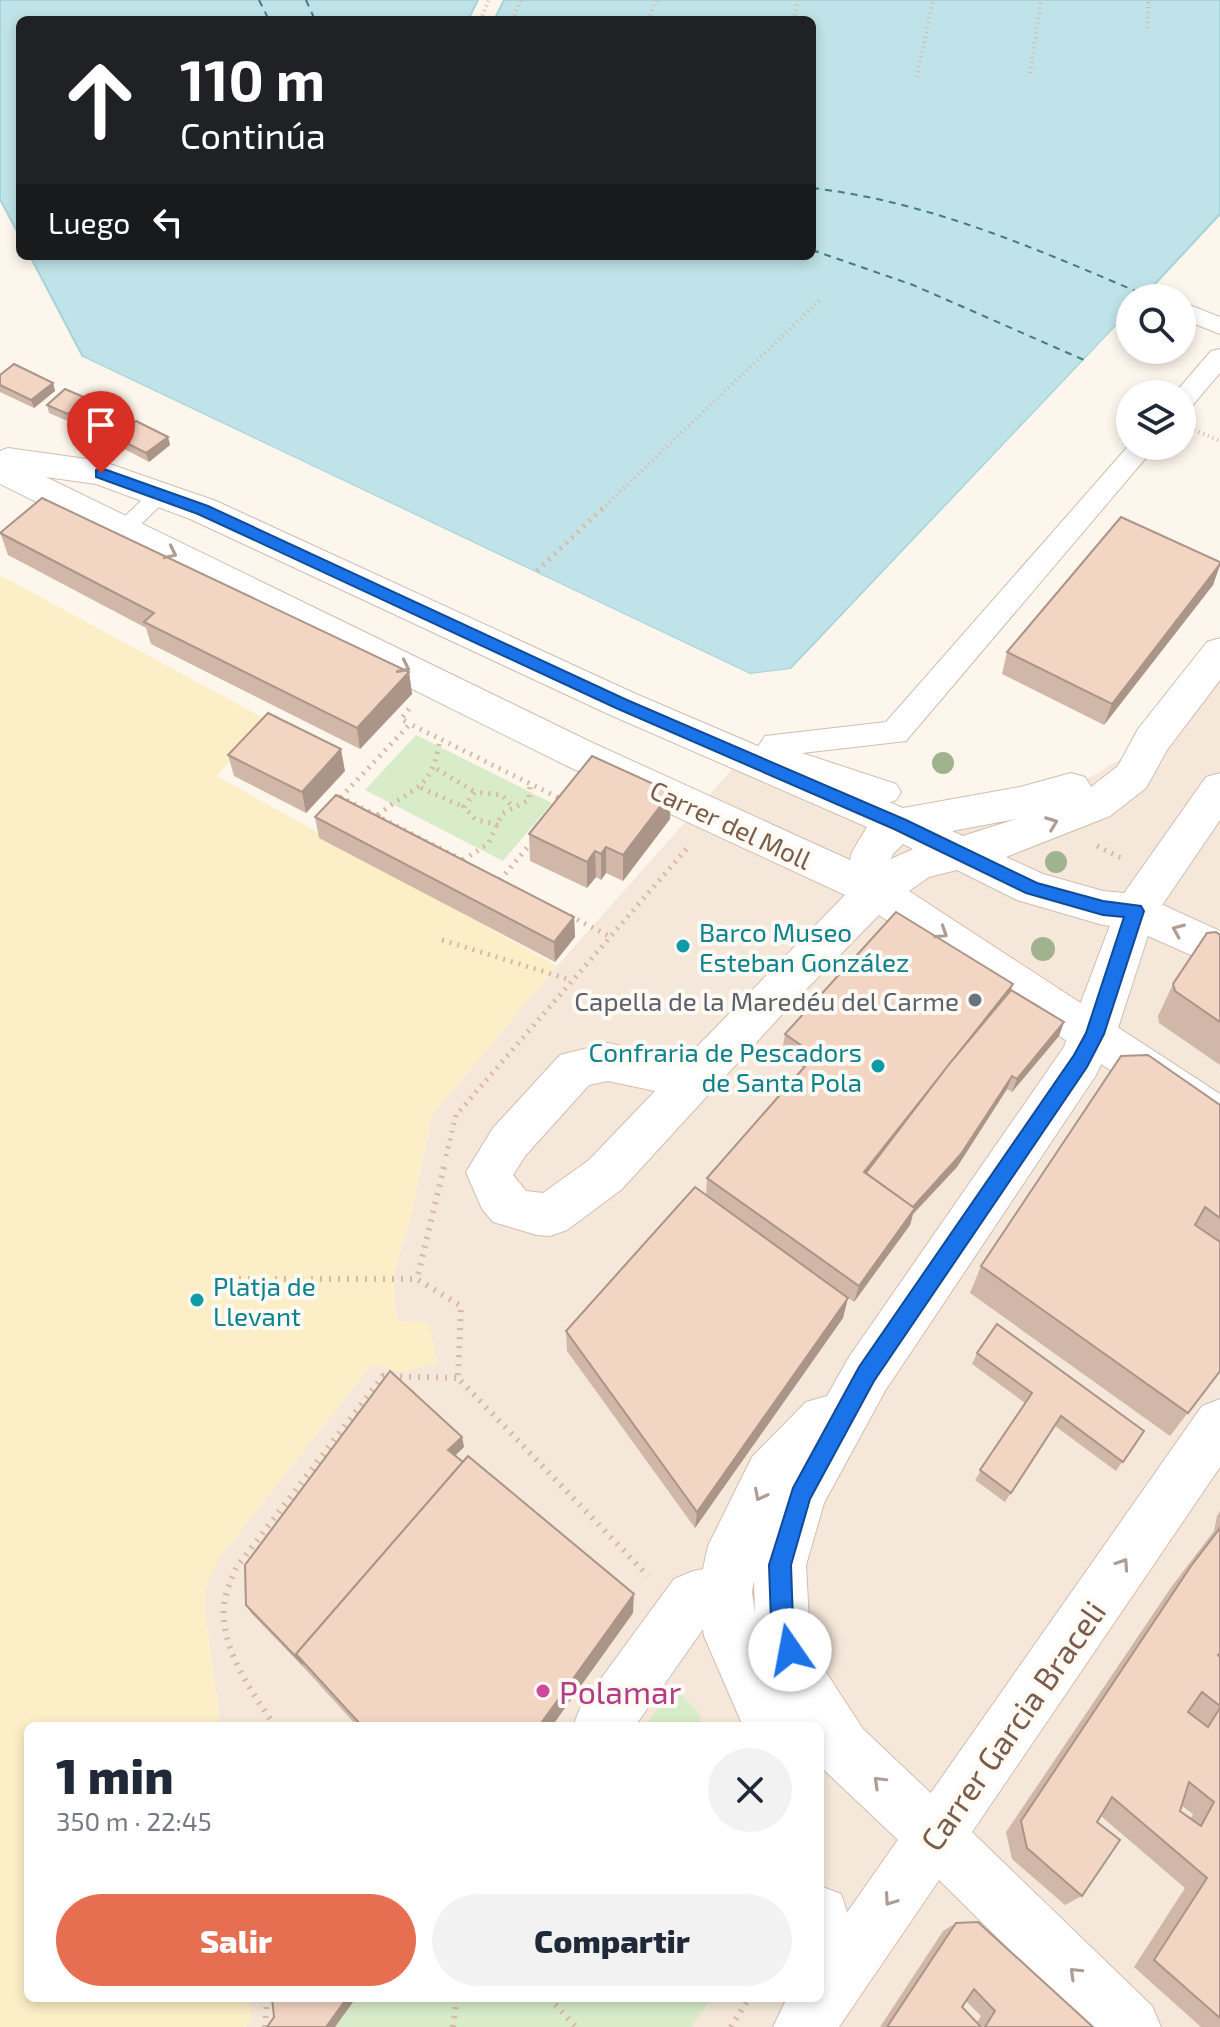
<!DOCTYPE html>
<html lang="es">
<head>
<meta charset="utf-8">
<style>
  body { margin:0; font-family:"Exo 2",sans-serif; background:#f2f2f3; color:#1f2937; height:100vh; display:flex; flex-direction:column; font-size:30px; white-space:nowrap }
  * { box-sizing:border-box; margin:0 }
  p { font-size:26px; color:#747a83 }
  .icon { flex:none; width:44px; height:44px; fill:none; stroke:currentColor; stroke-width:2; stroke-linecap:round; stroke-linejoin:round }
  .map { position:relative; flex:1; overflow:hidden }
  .sheet { position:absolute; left:24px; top:1722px; width:800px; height:280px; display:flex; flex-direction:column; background:#fff; border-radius:12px; box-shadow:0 4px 12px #0003 }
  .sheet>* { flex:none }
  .guide { position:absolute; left:16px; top:16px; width:800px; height:244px; border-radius:12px; box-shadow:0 4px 12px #0003; background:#202124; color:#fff; overflow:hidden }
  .controls { position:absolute; left:1116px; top:284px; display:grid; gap:16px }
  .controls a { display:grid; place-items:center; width:80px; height:80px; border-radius:50%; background:#fff; box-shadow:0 4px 12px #0003; font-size:40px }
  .pin { position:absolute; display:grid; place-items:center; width:68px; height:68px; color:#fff; margin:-82px -34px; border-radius:50% 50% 50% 0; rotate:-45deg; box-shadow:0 0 8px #0007 }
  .pin .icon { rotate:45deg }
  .me { position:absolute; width:88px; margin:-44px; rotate:348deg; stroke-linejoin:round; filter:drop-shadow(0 0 6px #0008) }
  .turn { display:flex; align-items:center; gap:28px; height:168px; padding:0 32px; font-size:36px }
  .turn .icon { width:104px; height:104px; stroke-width:2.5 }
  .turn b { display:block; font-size:56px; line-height:68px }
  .then { display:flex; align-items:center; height:76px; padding:0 32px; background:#0003; gap:16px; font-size:30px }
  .round { display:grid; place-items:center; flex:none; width:84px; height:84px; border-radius:42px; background:#f2f2f3 }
  .summary { display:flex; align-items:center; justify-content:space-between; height:136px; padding:0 32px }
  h1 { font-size:48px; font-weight:800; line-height:60px }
  .primary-button { display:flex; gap:16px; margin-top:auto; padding:16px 32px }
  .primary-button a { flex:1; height:92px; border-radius:48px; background:#e76f51; color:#fff; font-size:32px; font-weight:800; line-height:92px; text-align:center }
  .primary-button a+a { background:#f2f2f3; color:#1f2937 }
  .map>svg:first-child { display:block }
</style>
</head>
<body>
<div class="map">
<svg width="1220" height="2027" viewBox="0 0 1220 2027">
  <rect width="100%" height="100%" fill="#fdf6ec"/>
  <path fill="#f5e8da" d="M1220,652v1375h-975l6,-7v-22h569v-272h-599l-17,-121 3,-22 13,-26 148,-188 9,-4 14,2 6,-46 -4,-43 19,-68 20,-95 125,-149 186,-209 157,67 174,-37 78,-47z"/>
  <g fill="#d8ecc9">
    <path d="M416,735l136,68 -49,58 -138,-71z"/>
    <path d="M674,1687l24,25 5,14h-58z"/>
    <path d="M355,1998h356l-20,29h-356z"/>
  </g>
  <path fill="#fcefc7" d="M0,575l267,145 -50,56 340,190 -125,149 -20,95 -19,68 4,43 31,1 10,41 -39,9 -22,-7 -9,4 -148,188 -13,26 -3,22 17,121h-193v272h223v22l-6,7h-245z"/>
  <g fill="#bfe3e8" stroke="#a5d3da" stroke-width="2">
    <path d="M0,0h478l-10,20h-448v217l-20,-38z"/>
    <path d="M504,0h716v214l-78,84h-12v13l-340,358 -40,5 -667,-317 -53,-101h782v-236h-318z"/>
  </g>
  <path fill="#fdf6ec" d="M1130,311v6l-337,355 -43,6 -670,-319 3,-2 667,317 41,-5z"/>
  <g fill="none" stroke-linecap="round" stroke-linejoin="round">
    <g stroke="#437c86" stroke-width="2" stroke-dasharray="7 6" stroke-linecap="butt">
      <path d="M259,0l10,20"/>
      <path d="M306,0l9,20"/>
      <path d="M812,188c119,14 224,61 333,107"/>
      <path d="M812,250l101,35 171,75"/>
    </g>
    <g stroke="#d1beb0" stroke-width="2">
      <path id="service" d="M161,486l10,7 -3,5 -38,37h-14l-3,-5 3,-5 38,-37z"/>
    </g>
    <g stroke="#d1beb0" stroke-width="2">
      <g id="pedestrian">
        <path d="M1182,302l38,15v17l-38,-15z"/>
        <path d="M1220,349v24l-29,34 -9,3v-16h-8l37,-43z"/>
        <path d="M1130,444l26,2 -250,295 -104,12 94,31 5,8 -5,8 -11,4 -109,-36c-7,10 -16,9 -26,5l-4,-8 19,-29 121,-14z"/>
      </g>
    </g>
    <g stroke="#d1beb0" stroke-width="2">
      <g id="minor">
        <path d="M8,448l93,13 115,40 420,193 267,114 117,-21 51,-14 14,4 6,10 27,-21 20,-37 69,-87 13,-4v42l-53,70 -21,38 -36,28 -104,41 37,17 60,17 32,3 15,5 70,32v37l-90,-40 -27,-3 -86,-25 -60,-30 -28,7 -20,14 311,203v45l-16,-6 -325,-218 -92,94 -166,181 -54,40 -17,6 -13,-1 -44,-13 -11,-13 -16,-37 27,-44 67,-73 48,-12 76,17 161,-165 -280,-130 -565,-281v-33zM46,477l50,7 94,35 418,195 259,113 -15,25 -2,8 -257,-117zM1016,819l-53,17 -11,-5zM903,844l10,5 -22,10 2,-5zM608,1081l47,10 -66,69 -46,33 -17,-2 -13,-16 12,-19 64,-71z"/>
        <path d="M1220,1399v68l-248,365 180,174 9,21h-73l-149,-147 -100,147h-66l14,-29h33v-47l382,-545z"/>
        <path d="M725,1565l19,8 8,19 -8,19 -36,11 -73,104h-62l8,-20 93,-127 19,-8z"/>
      </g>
    </g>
    <g stroke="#d1beb0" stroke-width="2">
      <g id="tertiary">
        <path d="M1220,773v47l-66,97 -38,117 -20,41 -211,316 -61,112 -18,62 3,56 13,45 41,63 92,87 9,20 -9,20 -20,9 -20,-9 -92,-87 -3,-5v-38h-77l-39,-90 -6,-44 10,-46 44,-89 54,-55 21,-6 22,-39 215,-310 56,-148 86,-122zM754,1580l1,34 -3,-22z"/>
        <path d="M820,1886l21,8c14,35 17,88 2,123l-21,9 -21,-9 -8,-19h27z"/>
      </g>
    </g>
    <g stroke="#d9b8a5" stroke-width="4" stroke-dasharray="1 4" stroke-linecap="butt">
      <path d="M480,20l9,-20"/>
      <path d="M512,20l9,-20"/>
      <path d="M648,20l8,-20"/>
      <path d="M793,20l5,-20"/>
      <path d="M1147,28l2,-28"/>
      <path d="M1030,73l11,-73"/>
      <path d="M917,77l16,-77"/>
      <path d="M1145,295l6,3"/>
      <path d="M1194,430l26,11"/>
      <path d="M602,509l219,-210"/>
    </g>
    <g stroke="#d9b8a5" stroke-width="5" stroke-dasharray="2 6" stroke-linecap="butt">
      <path d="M537,571l67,-64"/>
      <path d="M409,709l-8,10 9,5"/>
      <path d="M437,769l38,23"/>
      <path d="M421,788l43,19"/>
      <path d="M378,815c36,-30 54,-23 62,-76"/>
      <path d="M498,825l-23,-6 -11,-12 11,-15 27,3 12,13"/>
      <path d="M1097,846l24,12"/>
      <path d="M462,860l-121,-63 69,-73 151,75"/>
      <path d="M463,860l25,-16 14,-30 27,-14 1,-16"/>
      <path d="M500,880l32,-38"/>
      <path d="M570,916l39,20"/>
      <path d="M442,940l129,40"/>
      <path d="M446,1156l10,-41 233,-269"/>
      <path d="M443,1169l1,-3"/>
    </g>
    <g stroke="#d9b8a5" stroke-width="6" stroke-dasharray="2 7" stroke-linecap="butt">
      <path d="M444,1167l-27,112 44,27 -3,72 190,198"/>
      <path d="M212,1279h205"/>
      <path d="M275,1726c-24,-35 -59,-83 -50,-128 2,-10 7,-20 11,-30l147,-192 75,2"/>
      <path d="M549,1998l27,29"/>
      <path d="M265,2027l2,-29"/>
      <path d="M453,2027l4,-29"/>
      <path d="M731,2027l18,-29"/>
    </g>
    <use href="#service" fill="#fff" fill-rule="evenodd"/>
    <use href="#pedestrian" fill="#fff" fill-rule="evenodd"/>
    <use href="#minor" fill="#fff" fill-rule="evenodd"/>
    <use href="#tertiary" fill="#fff" fill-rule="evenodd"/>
  </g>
  <g fill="#a0b28e">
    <circle cx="943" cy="763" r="11"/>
    <circle cx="1056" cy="862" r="11"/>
    <circle cx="1043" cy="949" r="12"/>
  </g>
  <g fill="#d1b7a8" fill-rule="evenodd">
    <path d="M0,375l53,8 2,8 -21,17 -34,-16z"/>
    <path d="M86,398l2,8 -18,16 -21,-9 -2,-8z"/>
    <path d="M82,421l42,2 -18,15 -21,-9z"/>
    <path d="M115,437h53l2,8 -21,17 -32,-17z"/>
    <path d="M0,532l409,140 3,22 -52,55 -209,-105 -5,-16 -138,-73z"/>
    <path d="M1220,562v4l-7,19 -109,140 -102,-51 5,-22z"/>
    <path d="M228,755l117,16 -39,42 -72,-37z"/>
    <path d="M671,792l-1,27 -47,62 -17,-8 -5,7 -5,-3 -9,11 -57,-27 -1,-27z"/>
    <path d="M315,817l259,100 1,20 -20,25 -236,-124z"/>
    <path d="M1220,935v130l-61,-42 -1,-7 15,-32z"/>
    <path d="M1013,984l-2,6 53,32 -5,14 -47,56 -5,-3 -50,78 -44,47 -3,11 -56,77 -18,-13 7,29 -148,210 -128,-177 -1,-20 140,-136 1,-17 97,-110 -22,-15 3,-19z"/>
    <path d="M1220,1105v266l-50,65 -200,-143 11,-27z"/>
    <path d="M977,1353l167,78 -28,40 -61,-45 -50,76 -30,-22 50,-77 -53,-39z"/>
    <path d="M462,1437l2,10 -9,9 178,157 -81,113h-195l-50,-55 -56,-58 -5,-8z"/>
    <path d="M1220,1511v145l-2,-1 2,2v370h-19l-67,-60 51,-79 -84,-72 -4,6 -15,74 -17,9 -53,-46 -6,-27 166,-246 42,-55 3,-15zM1182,1806l11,8 -2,4 -11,-7z"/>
    <path d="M956,1923l137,104h-213l63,-96zM966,2001l15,15 -4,6 -15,-15z"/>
  </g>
  <g fill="#aa9588">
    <path d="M53,383l2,8 -21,17 -3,-8z"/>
    <path d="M86,398l2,8 -18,16 -2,-8z"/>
    <path d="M121,414l3,9 -18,15 -3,-8z"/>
    <path d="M168,437l2,8 -21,17 -3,-9z"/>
    <path d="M1220,564l-7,21 -109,140 8,-21z"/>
    <path d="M409,672l3,22 -52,55 -3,-21z"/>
    <path d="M341,749l4,22 -39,42 -4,-21z"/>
    <path d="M671,792l-1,27 -47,62v-26z"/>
    <path d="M606,847v26l-5,7v-26z"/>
    <path d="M595,851l1,26 -9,11v-26z"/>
    <path d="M574,917l1,20 -20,25 -1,-20z"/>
    <path d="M1013,984l-7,20 -139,177 -3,-9z"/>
    <path d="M1064,1022l-5,14 -47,56 5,-13z"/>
    <path d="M1012,1076l-5,13 -50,78 -44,47 -3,11 -56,77 5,-16 50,-75z"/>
    <path d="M848,1298l-5,20 -148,210 2,-16z"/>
    <path d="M462,1437l2,10 -14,13 -2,-10z"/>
    <path d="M634,1594l-1,19 -81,113h-13z"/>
    <path d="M347,1998h9l-21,29h-9z"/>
  </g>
  <g fill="#f3d5c3" stroke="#aa9588" stroke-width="2" fill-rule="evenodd">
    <path d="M14,364l39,19 -22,17 -31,-15v-10z"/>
    <path d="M65,389l21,9 -18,16 -21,-9z"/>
    <path d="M101,405l20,9 -18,16 -21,-9z"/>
    <path d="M136,421l32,16 -22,16 -31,-16z"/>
    <path d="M42,498l367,174 -52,56 -213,-106 10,-9 -154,-80z"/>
    <path d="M1121,517l99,45v2l-108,140 -105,-52z"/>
    <path d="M268,713l73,36 -39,43 -74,-37z"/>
    <path d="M592,756l79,36 -48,63 -17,-8 -5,7 -6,-3 -8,11 -58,-28z"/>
    <path d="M336,795l238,122 -20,25 -239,-125z"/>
    <path d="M896,912l117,72 -149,188 51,36 -56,78 -152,-108 108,-123 -30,-21z"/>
    <path d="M1216,932l4,3v87l-45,-31 -2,-7 34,-51z"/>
    <path d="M1011,990l53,32 -47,57 -5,-3 -51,78 -48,53 -47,-34 84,-110z"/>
    <path d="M1148,1055l72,50v113l-15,-11 -10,18 25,17v129l-32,42 -207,-147 140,-210z"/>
    <path d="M695,1187l153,111 -151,214 -131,-181z"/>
    <path d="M997,1324l147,107 -21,31 -62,-46 -50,77 -31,-23 52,-77 -55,-40z"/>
    <path d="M390,1371l72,66 -14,13 15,12 -167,192 7,10 -57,-59 -1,-40z"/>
    <path d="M468,1456l166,138 -95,132h-177l-66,-72z"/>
    <path d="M1220,1528v125l-2,2 2,2v49l-18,-14 -14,20 20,15 12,-19v310l-66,-58 53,-82 -95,-81 -15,25 23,18 -38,56 -55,-48 -6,-27 170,-255zM1189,1782l25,20 -13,24 -21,-15z"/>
    <path d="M978,1922l115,105h-108l10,-16 -21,-22 -12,18 19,20h-94l69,-104z"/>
    <path d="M272,1998h75l-21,29h-59l7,-10z"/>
  </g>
  <defs><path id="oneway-chevron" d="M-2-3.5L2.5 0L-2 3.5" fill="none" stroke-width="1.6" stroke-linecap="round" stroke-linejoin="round" transform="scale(2)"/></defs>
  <g stroke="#af9d94">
    <use href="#oneway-chevron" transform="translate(171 553) rotate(26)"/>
    <use href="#oneway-chevron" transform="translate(404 667) rotate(26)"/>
    <use href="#oneway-chevron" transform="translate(1052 823) rotate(-21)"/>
    <use href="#oneway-chevron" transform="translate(1178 930) rotate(-157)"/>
    <use href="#oneway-chevron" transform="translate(942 933) rotate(33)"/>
    <use href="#oneway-chevron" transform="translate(760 1495) rotate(117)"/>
    <use href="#oneway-chevron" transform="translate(1123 1564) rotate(-56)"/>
    <use href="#oneway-chevron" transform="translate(879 1782) rotate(-136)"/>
    <use href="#oneway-chevron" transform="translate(890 1900) rotate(125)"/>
    <use href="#oneway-chevron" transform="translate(1075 1973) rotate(-136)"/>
  </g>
  <path fill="#1a73e8" stroke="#114b97" stroke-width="2" d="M101,468l107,38 419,194 279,120 131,63 66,18 38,5 3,5 -40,123 -17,33 -213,314 -64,118 -19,66 2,56 8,29 -3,8 -8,3 -8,-3 -11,-37 -2,-56 24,-77 66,-121 215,-312 12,-22 38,-116 -21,-2 -77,-22 -132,-64 -278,-121 -418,-194 -102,-37v-7z"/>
  <g fill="#0f9aa8" stroke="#fffaf3" stroke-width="3">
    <circle cx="683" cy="946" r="8"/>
    <circle cx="878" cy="1066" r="8"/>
    <circle cx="197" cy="1300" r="8"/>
  </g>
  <circle fill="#6b7280" stroke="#fffaf3" stroke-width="3" cx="975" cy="1000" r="8"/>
  <circle fill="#d1479c" stroke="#fffaf3" stroke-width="3" cx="543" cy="1691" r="8"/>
  <g text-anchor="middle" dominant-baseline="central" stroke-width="8" stroke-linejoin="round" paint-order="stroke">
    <g font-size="26" fill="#7a5c4d" stroke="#fffaf3">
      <text transform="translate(731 824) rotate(25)">Carrer del Moll</text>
    </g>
    <g font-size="26" fill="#0d838f" stroke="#fffaf3" text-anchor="start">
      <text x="699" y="931">Barco Museo<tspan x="699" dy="30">Esteban González</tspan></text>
      <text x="862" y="1051" text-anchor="end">Confraria de Pescadors<tspan x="862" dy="30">de Santa Pola</tspan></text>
      <text x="213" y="1285">Platja de<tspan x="213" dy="30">Llevant</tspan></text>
    </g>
    <g font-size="26" fill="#5b616d" stroke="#fffaf3" text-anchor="end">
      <text x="959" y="1000">Capella de la Maredéu del Carme</text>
    </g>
    <g font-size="32" fill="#b23c85" stroke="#fffaf3" text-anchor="start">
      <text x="559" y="1691">Polamar</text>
    </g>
    <g font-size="32" fill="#7a5c4d" stroke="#fffaf3">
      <text transform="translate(1012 1725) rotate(-55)">Carrer Garcia Braceli</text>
    </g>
  </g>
</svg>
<div class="controls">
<a><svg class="icon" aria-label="search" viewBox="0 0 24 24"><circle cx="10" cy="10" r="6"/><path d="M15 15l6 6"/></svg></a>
<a><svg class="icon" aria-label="layers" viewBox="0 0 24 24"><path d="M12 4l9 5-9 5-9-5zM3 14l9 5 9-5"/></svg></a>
</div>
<div class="pin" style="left:101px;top:473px;background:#d93025"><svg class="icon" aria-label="arrive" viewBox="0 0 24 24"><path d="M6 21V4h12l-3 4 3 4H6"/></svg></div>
<svg class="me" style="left:790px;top:1650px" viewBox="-20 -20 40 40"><circle r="19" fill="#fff"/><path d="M0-13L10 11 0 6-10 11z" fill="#1a73e8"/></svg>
<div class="guide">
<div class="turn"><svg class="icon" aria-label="ahead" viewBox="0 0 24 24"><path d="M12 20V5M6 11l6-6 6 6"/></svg><div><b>110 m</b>Continúa</div></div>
<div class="then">Luego<svg class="icon" aria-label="left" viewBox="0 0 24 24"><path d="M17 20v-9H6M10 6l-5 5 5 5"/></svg></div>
</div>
<section class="sheet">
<div class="summary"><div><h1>1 min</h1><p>350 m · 22:45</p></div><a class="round"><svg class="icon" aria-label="close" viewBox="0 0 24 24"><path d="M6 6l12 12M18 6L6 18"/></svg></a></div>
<div class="primary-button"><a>Salir</a><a>Compartir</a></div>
</section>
</div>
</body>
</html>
